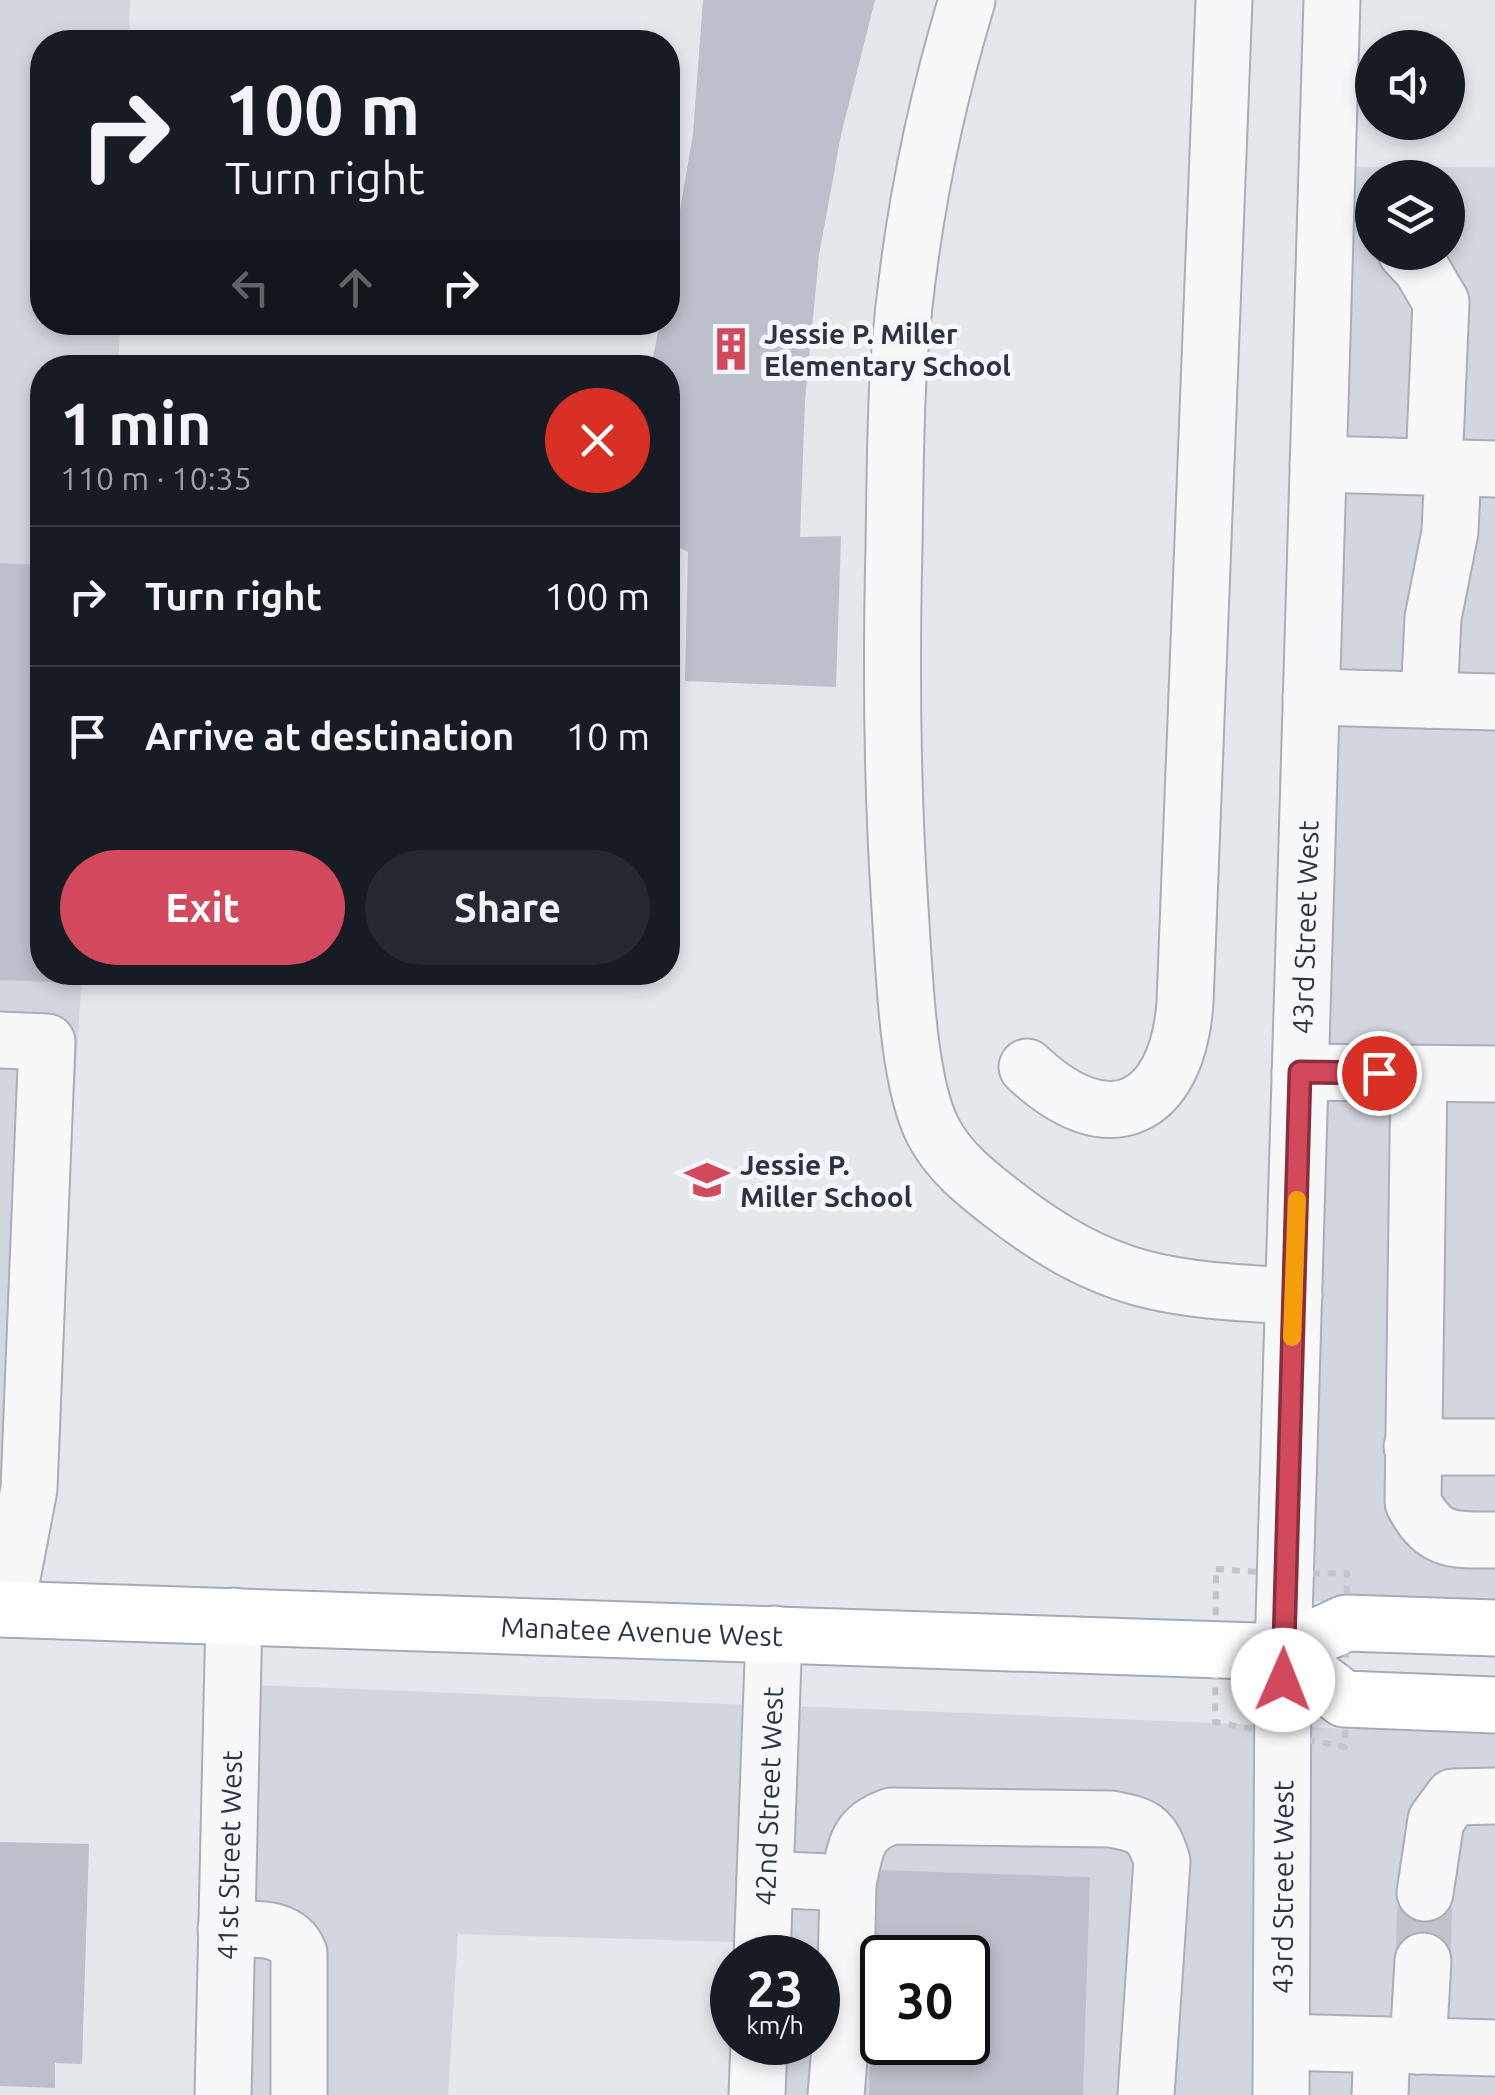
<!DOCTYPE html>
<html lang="en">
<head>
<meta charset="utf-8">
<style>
  body { margin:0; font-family:Ubuntu,sans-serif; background:#242831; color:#f1f3f6; height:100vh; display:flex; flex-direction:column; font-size:38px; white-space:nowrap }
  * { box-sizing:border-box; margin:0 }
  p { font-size:32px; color:#9ea1a6 }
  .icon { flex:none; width:55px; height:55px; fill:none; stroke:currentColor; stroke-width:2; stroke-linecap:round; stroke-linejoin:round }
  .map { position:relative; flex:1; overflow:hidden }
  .panel { position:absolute; left:30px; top:355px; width:650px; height:630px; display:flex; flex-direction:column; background:#171b24; border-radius:40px; box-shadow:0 5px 15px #0003 }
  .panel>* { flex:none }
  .guide { position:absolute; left:30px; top:30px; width:650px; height:305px; border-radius:40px; box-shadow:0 5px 15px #0003; background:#171b24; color:#f1f3f6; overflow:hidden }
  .tools { position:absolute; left:1355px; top:30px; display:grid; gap:20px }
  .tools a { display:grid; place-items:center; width:110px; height:110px; border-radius:50%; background:#171b24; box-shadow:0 5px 15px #0003; font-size:50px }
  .speed { position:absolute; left:710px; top:1935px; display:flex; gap:20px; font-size:50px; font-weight:700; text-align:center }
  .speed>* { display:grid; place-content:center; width:130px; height:130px; border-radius:50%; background:#171b24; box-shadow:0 5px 15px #0003; line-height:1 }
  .speed small { font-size:25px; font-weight:400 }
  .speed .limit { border:5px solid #111; border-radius:15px; background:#fff; color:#111 }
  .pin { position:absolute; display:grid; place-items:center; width:85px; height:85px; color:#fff; margin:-42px; border:5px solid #fff; border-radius:50%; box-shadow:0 2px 10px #0007 }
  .me { position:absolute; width:110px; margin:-55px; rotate:1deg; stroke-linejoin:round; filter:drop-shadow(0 0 8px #0008) }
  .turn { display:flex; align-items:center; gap:35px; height:210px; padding:0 30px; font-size:45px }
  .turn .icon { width:130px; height:130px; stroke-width:2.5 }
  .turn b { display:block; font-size:70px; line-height:85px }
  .lanes { display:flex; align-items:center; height:95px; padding:0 30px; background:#0003; justify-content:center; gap:50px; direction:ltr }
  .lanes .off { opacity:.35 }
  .round { display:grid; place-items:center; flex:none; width:105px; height:105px; border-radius:52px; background:#242831 }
  .headline { display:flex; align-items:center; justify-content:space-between; height:170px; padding:0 30px }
  h1 { font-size:60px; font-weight:600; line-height:75px }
  .cta { display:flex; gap:20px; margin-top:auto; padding:20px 30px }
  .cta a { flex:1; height:115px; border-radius:60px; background:#d1495b; color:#fff; font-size:40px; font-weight:600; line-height:115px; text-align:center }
  .cta a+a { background:#242831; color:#f1f3f6 }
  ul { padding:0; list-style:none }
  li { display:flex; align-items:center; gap:30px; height:140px; padding:0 30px; border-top:2px solid #363941 }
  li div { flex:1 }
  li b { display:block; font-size:38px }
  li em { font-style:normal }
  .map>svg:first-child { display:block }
</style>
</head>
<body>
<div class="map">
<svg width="1495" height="2095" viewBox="0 0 1495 2095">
  <rect width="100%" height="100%" fill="#e4e7ec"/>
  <g fill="#d2d6de" fill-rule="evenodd">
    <path d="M0,0h130l-1,42h-87v280l78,1 -2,44 -76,1v604l40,1 -36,588 -46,-2z"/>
    <path d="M1348,167h147v278l-156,-4zM1372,178h76v74h-76z"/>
    <path d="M1338,487l157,4v1114l-190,-4z"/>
    <path d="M253,1685l497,20 -8,237 -284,-8 -10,161h-206z"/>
    <path d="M792,1706l471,19 -2,370h-484l2,-52 39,-1v-84l-36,-1zM882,1958h86v84h-86z"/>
    <path d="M1304,1727l191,7v361h-192z"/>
  </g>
  <g fill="#bbc0ca" fill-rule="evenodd">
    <path d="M703,0h172l-34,135 -22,120 -14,146 -5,136 41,-1 -5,151 -151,-6 3,-129 -20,-10v-174h-17l9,-46h8v-41l25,-147z"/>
    <path d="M0,563l42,2v407h56v12l-98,-4z"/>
    <path d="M0,1842l89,2 -7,220 -27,-1v25l-55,-2z"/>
    <path d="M875,1870l215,7 -7,218h-214zM882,1958h86v84h-86z"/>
  </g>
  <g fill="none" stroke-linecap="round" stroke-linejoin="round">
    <path stroke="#bfc3cb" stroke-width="55" stroke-dasharray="55 28" stroke-linecap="butt" d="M1423,1961l2,-68"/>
    <g stroke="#a9aeb7" stroke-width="59">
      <g id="minor">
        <path d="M967,0c-35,116 -59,239 -68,361 -4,62 -4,125 -5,187 -3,121 -2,240 6,360 4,58 7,173 33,223 16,31 43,52 70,73 105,81 163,85 291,92"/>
        <path d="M1406,252l15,16 20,34 -7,165"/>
        <path d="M1318,464l177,5"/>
        <path d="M1311,697l184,5"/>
        <path d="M1429,700l4,-82 17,-86 3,-64"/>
        <path d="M0,1040l47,2 -18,447 -23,120"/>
        <path d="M1027,1067c82,78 150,44 158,-64l39,-1003"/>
        <path d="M1300,1072l195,2"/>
        <path d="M1419,1074l-6,428c20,41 41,38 82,38"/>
        <path d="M1412,1447h83"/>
        <path d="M765,1879l83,4c8,-35 7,-55 44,-67l219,3c32,6 41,9 51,42l-16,234"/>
        <path d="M1425,1893l11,-73 17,-23 42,-1"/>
        <path d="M226,1929c27,1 61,-5 73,24v142"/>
        <path id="s1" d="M762,1958l12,-324"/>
        <path d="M1282,2042l213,6"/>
        <path d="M1418,2046l5,-85"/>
        <path id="s2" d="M223,2095l11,-479"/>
        <path d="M757,2095l2,-53"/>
        <path d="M836,2095l10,-120 2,-92"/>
        <path id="s3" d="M1281,2095l2,-443 49,-1652"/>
        <path d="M1380,2095l2,-50"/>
      </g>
    </g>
    <g stroke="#a3abb8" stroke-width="59">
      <g id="major">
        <path id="s4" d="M0,1609l1283,43 63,-29 149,5"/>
        <path d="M1283,1652l61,47 151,6"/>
      </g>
    </g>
    <path stroke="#c2c5cb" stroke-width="6" stroke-dasharray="8 8" stroke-linecap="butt" d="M1216,1569l70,5 61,-1 -2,174 -130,-25z"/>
    <use href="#minor" stroke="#f7f8fa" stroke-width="55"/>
    <use href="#major" stroke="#fff" stroke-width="55"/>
  </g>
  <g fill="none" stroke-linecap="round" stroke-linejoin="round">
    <g stroke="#882f3b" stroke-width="25">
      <path id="route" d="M1283,1680l17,-608 79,1"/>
    </g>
    <use href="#route" stroke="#d1495b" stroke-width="18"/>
    <path stroke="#f59e0b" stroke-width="18" d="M1292,1337l5,-137"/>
  </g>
  <defs>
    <g id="building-bare" transform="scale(3.45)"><path d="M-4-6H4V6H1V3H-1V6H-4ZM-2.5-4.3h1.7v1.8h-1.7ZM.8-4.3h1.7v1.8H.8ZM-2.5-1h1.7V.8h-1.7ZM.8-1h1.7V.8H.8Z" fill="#d1495b" stroke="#f4f6f9" stroke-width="2.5" paint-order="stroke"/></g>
    <g id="school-bare" transform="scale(3.45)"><path d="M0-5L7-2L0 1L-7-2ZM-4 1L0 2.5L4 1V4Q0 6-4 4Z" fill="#d1495b" stroke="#f4f6f9" stroke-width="2.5" paint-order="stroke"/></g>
  </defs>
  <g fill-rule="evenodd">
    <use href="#building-bare" x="731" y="349"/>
    <use href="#school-bare" x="707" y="1180"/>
  </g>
  <g text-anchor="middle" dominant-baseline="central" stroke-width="10" stroke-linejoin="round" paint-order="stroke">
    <g font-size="28" font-weight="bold" fill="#2b3445" stroke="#f4f6f9" text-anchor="start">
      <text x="764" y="333">Jessie P. Miller<tspan x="764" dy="32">Elementary School</tspan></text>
      <text x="740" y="1164">Jessie P.<tspan x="740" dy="32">Miller School</tspan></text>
    </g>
    <g font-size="28" fill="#2b3445" stroke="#f4f6f9">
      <text stroke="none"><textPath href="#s3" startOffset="1168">43rd Street West</textPath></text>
      <text stroke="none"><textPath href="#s4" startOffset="642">Manatee Avenue West</textPath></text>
      <text stroke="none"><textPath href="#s1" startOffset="162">42nd Street West</textPath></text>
      <text stroke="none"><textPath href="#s2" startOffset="240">41st Street West</textPath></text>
      <text stroke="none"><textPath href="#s3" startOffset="208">43rd Street West</textPath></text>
    </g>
  </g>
</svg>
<div class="tools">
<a><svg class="icon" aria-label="sound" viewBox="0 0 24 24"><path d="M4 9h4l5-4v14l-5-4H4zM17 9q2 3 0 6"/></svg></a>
<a><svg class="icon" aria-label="layers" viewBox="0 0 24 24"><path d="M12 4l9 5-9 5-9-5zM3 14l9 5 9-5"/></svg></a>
</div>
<div class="speed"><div>23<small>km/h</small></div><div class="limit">30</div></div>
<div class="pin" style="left:1379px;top:1073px;background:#d93025"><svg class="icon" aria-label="arrive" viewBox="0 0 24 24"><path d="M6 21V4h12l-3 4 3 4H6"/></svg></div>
<svg class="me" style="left:1283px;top:1680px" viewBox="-20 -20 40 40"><circle r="19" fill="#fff"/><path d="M0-13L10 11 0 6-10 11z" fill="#d1495b"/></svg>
<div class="guide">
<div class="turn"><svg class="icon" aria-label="right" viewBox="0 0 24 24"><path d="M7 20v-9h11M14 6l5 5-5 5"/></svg><div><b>100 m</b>Turn right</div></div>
<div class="lanes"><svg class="icon off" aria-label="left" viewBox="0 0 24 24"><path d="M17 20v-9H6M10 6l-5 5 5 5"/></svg><svg class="icon off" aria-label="ahead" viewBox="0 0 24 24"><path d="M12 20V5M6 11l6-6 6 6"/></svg><svg class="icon" aria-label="right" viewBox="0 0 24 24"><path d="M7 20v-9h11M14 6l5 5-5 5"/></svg></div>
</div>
<section class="panel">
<div class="headline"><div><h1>1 min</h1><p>110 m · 10:35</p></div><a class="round" style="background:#d93025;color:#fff"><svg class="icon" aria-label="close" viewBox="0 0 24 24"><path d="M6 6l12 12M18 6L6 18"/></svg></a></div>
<ul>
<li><svg class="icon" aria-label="right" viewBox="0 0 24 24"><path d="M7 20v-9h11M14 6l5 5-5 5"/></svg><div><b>Turn right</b></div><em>100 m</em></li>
<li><svg class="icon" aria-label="arrive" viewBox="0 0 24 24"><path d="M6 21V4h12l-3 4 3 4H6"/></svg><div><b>Arrive at destination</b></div><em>10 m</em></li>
</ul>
<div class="cta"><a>Exit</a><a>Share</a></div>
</section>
</div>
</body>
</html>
